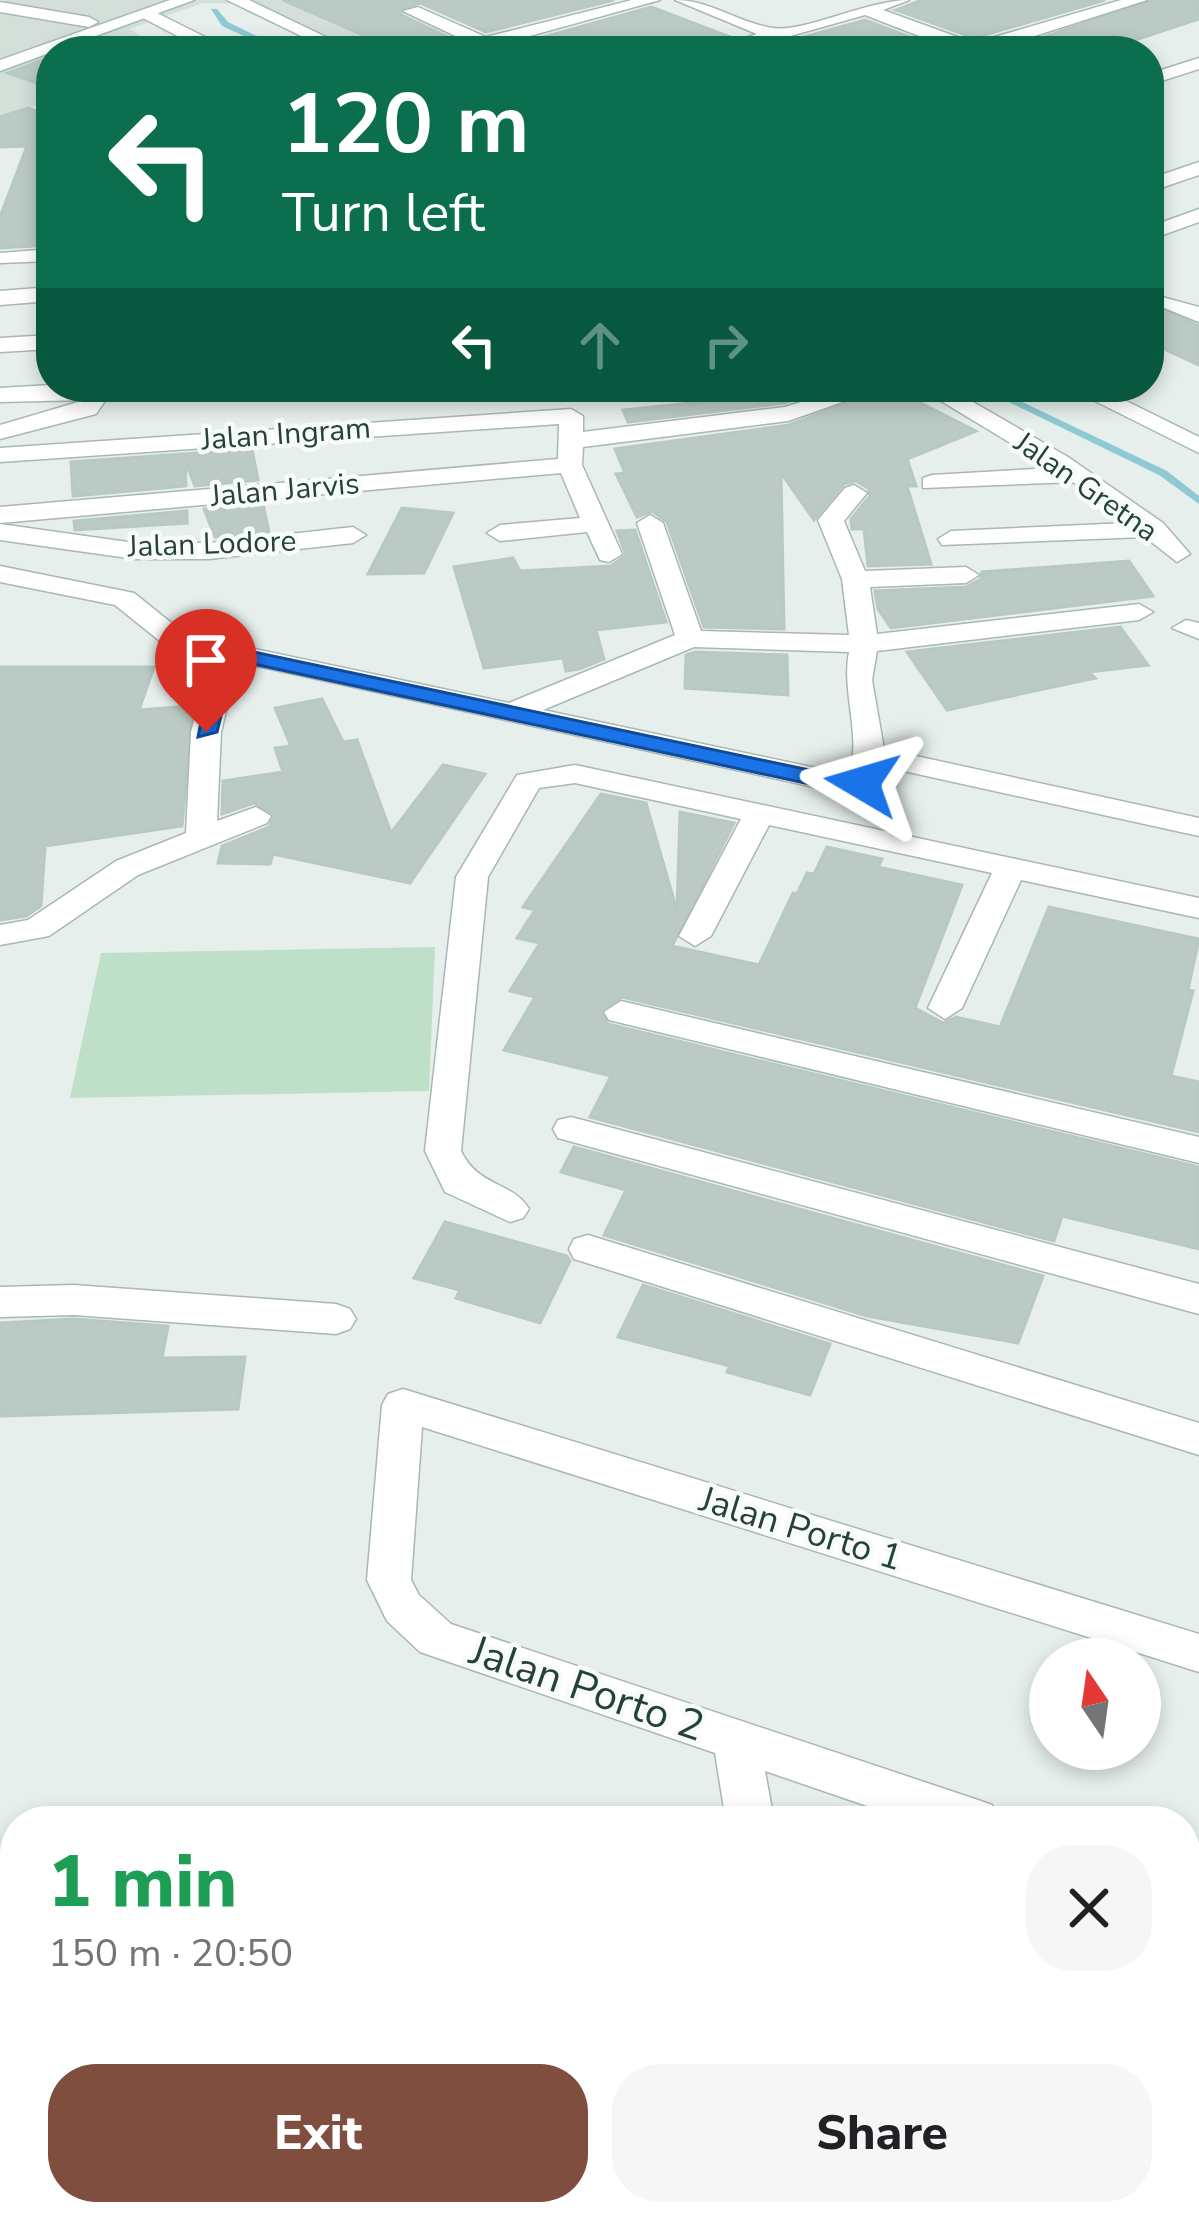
<!DOCTYPE html>
<html lang="en">
<head>
<meta charset="utf-8">
<style>
  body { margin:0; font-family:"Nunito Sans",sans-serif; background:#f6f6f6; color:#202124; height:100vh; display:flex; flex-direction:column; font-size:45px; white-space:nowrap }
  * { box-sizing:border-box; margin:0 }
  p { font-size:39px; color:#757577 }
  .icon { flex:none; width:66px; height:66px; fill:none; stroke:currentColor; stroke-width:2; stroke-linecap:round; stroke-linejoin:round }
  .map { position:relative; flex:1; overflow:hidden }
  .side { position:absolute; left:0px; top:1806px; width:1200px; height:420px; display:flex; flex-direction:column; background:#fff; border-radius:48px 48px 0 0; box-shadow:0 6px 18px #0003 }
  .side>* { flex:none }
  .banner { position:absolute; left:36px; top:36px; width:1128px; height:366px; border-radius:48px; box-shadow:0 6px 18px #0003; background:#0b6e4f; color:#fff; overflow:hidden }
  .needle { width:78px; rotate:347deg }
  .controls { position:absolute; left:1029px; top:1638px; display:grid; gap:24px }
  .controls a { display:grid; place-items:center; width:132px; height:132px; border-radius:50%; background:#fff; box-shadow:0 6px 18px #0003; font-size:60px }
  .pin { position:absolute; display:grid; place-items:center; width:102px; height:102px; color:#fff; margin:-123px -51px; border-radius:50% 50% 50% 0; rotate:-45deg; box-shadow:0 0 12px #0007 }
  .pin .icon { rotate:45deg }
  .me { position:absolute; width:132px; margin:-66px; rotate:277deg; stroke-linejoin:round; filter:drop-shadow(0 0 9px #0008) }
  .turn { display:flex; align-items:center; gap:42px; height:252px; padding:0 48px; font-size:54px }
  .turn .icon { width:156px; height:156px; stroke-width:2.5 }
  .turn b { display:block; font-size:84px; line-height:102px }
  .lanes { display:flex; align-items:center; height:114px; padding:0 48px; background:#0003; justify-content:center; gap:60px; direction:ltr }
  .lanes .off { opacity:.35 }
  .round { display:grid; place-items:center; flex:none; width:126px; height:126px; border-radius:48px; background:#f6f6f6 }
  .summary { display:flex; align-items:center; justify-content:space-between; height:204px; padding:0 48px }
  h1 { font-size:72px; font-weight:800; line-height:90px; color:#1e9e55 }
  .cta { display:flex; gap:24px; margin-top:auto; padding:24px 48px }
  .cta a { flex:1; height:138px; border-radius:48px; background:#7f4e3f; color:#fff; font-size:48px; font-weight:800; line-height:138px; text-align:center }
  .cta a+a { background:#f6f6f6; color:#202124 }
  .map>svg:first-child { display:block }
</style>
</head>
<body>
<div class="map">
<svg width="1199" height="2226" viewBox="0 0 1199 2226">
  <rect width="100%" height="100%" fill="#e6efeb"/>
  <path fill="#d4dfda" d="M5,0h377l119,51h-156l-99,-47 -43,-1 -73,26 30,22h-109v49l-51,18v-114z"/>
  <path fill="#bfe0c8" d="M435,947l-6,144 -359,7 31,-145z"/>
  <g fill="none" stroke-linecap="round" stroke-linejoin="round">
    <g fill="#8ec9d4" fill-rule="evenodd">
      <path d="M211,9h6l11,13 59,29h-10l-55,-25z"/>
      <path d="M978,387h13l176,84 32,25v8l-40,-29z"/>
    </g>
  </g>
  <g fill="#bbcac4" stroke="#b8c9c2" stroke-width="3">
    <path d="M283,0h331l-128,32 -66,-29 -21,6 2,6 76,36h-77z"/>
    <path d="M922,0h183l-131,38 -78,-28z"/>
    <path d="M1151,0h48v19l-97,32h-99z"/>
    <path d="M651,7l82,31 -29,13h-189l-4,-5z"/>
    <path d="M865,20l81,31h-162l-2,-8z"/>
    <path d="M51,57v31l-43,-15z"/>
    <path d="M51,91v154l-51,3v-31l27,-71 -27,1v-30l28,-9 14,5z"/>
    <path d="M1149,302l50,24v39l-50,-23z"/>
    <path d="M889,387l87,44 -69,28 9,27h-9l24,78 -63,2 -4,-37h-12l-1,-10 19,-23 -1,-7 -13,-8 -12,3 -30,36 -33,-47 3,156 -80,-2 -37,-105 -15,-11 -15,6 -21,-43 9,-1 -10,-24 174,-24z"/>
    <path d="M829,389l-45,14 -156,19 -5,-12z"/>
    <path d="M252,449l6,31 -63,6 -10,-25 1,25 -113,10 -2,-34z"/>
    <path d="M263,504l6,28 -54,5 -11,-28z"/>
    <path d="M402,508l51,5 -29,60 -56,1z"/>
    <path d="M187,511v12l-112,7 -1,-9z"/>
    <path d="M635,530l31,92 -70,8 8,29 -25,10 -13,2 -3,-13 -79,10 -30,-101 59,-9 7,13 91,-5 15,-11 -9,-24z"/>
    <path d="M1129,561l24,35 -262,32 -13,-19 -3,-18 91,-4 15,-8 1,-7z"/>
    <path d="M1120,627l28,38 -59,7 6,6 -148,32 -40,-58z"/>
    <path d="M695,652l92,3 1,40 -103,-7 1,-33z"/>
    <path d="M0,667h154l-15,43 54,-4 -11,120 -137,20 -4,60 -15,10 -26,4z"/>
    <path d="M322,699l21,43 14,-2 34,93 52,-68 42,9 -75,109 -137,-29 -3,10 -52,-1 4,-17 47,-19 6,-12 -21,-12 -32,11 1,-33 60,-9 -8,-24 16,-2 -16,-38z"/>
    <path d="M601,794l45,9 31,108 3,-99 54,11 -62,123 87,19 34,-72 4,1 10,-21 7,1 13,-27 55,12 -4,8 84,18 -47,123 28,15 13,-6 44,10 49,-120 150,32 -11,51 5,1 -22,85 28,6v50l-577,-135 -22,14 8,13 591,143v82l-137,-33 -8,25 -464,-124 21,-41 -107,-26 31,-53 -25,-6 30,-48 -23,-5 18,-28 -12,-3z"/>
    <path d="M574,1147l469,129 -25,67 -151,-27 -263,-81 22,-45 -65,-18z"/>
    <path d="M445,1222l122,34 3,5 -30,62 -84,-25 4,-8 -46,-12z"/>
    <path d="M643,1285l187,59 -20,51 -83,-23 3,-6 -112,-29z"/>
    <path d="M74,1319l94,7 -6,32 83,-1 -7,52 -238,7v-93z"/>
  </g>
  <g fill="none" stroke-linecap="round" stroke-linejoin="round">
    <g stroke="#a8b8b2" stroke-width="3">
      <g id="street">
        <path d="M632,0h28l-159,44 10,7h-24l-84,-40 15,-4 68,30z"/>
        <path d="M675,0c36,0 63,23 98,28 30,5 95,-28 136,-28l-26,10 91,33 147,-43h26l-159,51h-30l-93,-36 -128,36h-29l49,-17z"/>
        <path d="M0,2l89,15 9,5 -9,5 -89,-15z"/>
        <path d="M147,8l78,39 3,4h-22l-65,-34z"/>
        <path d="M1199,58v11l-50,16v-11z"/>
        <path d="M51,249v12l-51,2v-10z"/>
        <path d="M51,287v14l-51,4v-14z"/>
        <path d="M1162,297l37,10v15l-37,-15z"/>
        <path d="M51,335v14l-51,3v-14z"/>
        <path d="M51,385v2h82l-24,8 -13,19 -96,25v-14l85,-25 -85,2v-14z"/>
        <path d="M849,387h36l-97,34 -205,26 -1,18 40,89 -13,8 -9,-2 -13,-28 -87,9 -13,-8 13,-8 80,-7 -19,-45 -561,50v-16l558,-48 1,-35 -559,38v-14l571,-39 12,7v16l202,-25z"/>
        <path d="M918,387h29l121,70 95,66 27,31 -13,8 -32,-25 -203,8 -4,-6 13,-8 176,-8 -54,-41 -150,6v-10l9,-3 120,-7z"/>
        <path d="M854,485l13,8 -23,28 21,50 101,-4 13,8 -13,8 -96,4 7,47 262,-30 14,8 -14,8 -262,31 -5,29 12,69 315,69v18l-318,-70 -9,23 -30,4 -604,-131 -17,70 -4,89 39,-14 15,9 -4,7 -129,52 -89,61 -49,9v-20l28,-5 88,-59 70,-28 5,-101 20,-76 -45,-10 -51,-41 -115,-23v-16l134,27 51,41 324,69 166,-68 -38,-112 13,-8 13,8 38,108 148,4 -7,-56 -24,-59 27,-32zM694,647l155,5c-8,41 13,83 0,123l-306,-65z"/>
        <path d="M0,524l135,19h74l144,-16 13,8 -13,8 -144,16h-74l-135,-19z"/>
        <path d="M1186,620l13,3v16l-27,-11z"/>
        <path d="M575,765l624,133v20l-178,-38 -59,128 -17,11 -17,-11 64,-135 -223,-48 -58,111 -16,10 -16,-10 62,-117 -166,-36 -36,5 -51,89 -27,274c18,37 51,30 68,58l-6,9 -13,4 -65,-30 -20,-41 31,-274 61,-102z"/>
        <path d="M621,1001l578,136v26l-590,-143 -5,-8z"/>
        <path d="M571,1117l628,167v30l-641,-176 -5,-9 5,-9z"/>
        <path d="M588,1235l611,188v32l-625,-196 -5,-10 5,-10z"/>
        <path d="M74,1285l262,19 14,5 6,10 -6,10 -14,5 -262,-19 -74,2v-30z"/>
        <path d="M403,1389l796,245v38l-777,-245 -11,153 8,15 32,29 524,175 17,6 7,16h-88l-146,-50 9,50h-48l-11,-68 -295,-101 -33,-31 -20,-41 15,-175 6,-11z"/>
        <path d="M1185,1869l14,5v46l-14,-5z"/>
        <path d="M1185,2177l14,5v44h-27l-11,-15h24z"/>
      </g>
    </g>
    <g stroke="#a4bbb3" stroke-width="3">
      <g id="secondary">
        <path d="M170,0h24l-194,71v-11z"/>
        <path d="M227,0h22l106,51h-23z"/>
        <path d="M1199,162v13l-50,17v-13z"/>
        <path d="M1199,209v13l-50,18v-13z"/>
        <path d="M1067,387h31l101,50v16z"/>
      </g>
    </g>
    <use href="#street" fill="#fff" fill-rule="evenodd"/>
    <use href="#secondary" fill="#fff" fill-rule="evenodd"/>
  </g>
  <path fill="#1a73e8" stroke="#114b97" stroke-width="3" d="M226,646l616,131 20,-1 11,7 -31,8 -607,-131 -18,72 -19,5 17,-85z"/>
  <g text-anchor="middle" dominant-baseline="central" stroke-width="9" stroke-linejoin="round" paint-order="stroke">
    <g font-size="30" fill="#24423a" stroke="#f7fbf9">
      <text transform="translate(286 434) rotate(-4)">Jalan Ingram</text>
      <text transform="translate(1086 487) rotate(35)">Jalan Gretna</text>
      <text transform="translate(285 490) rotate(-5)">Jalan Jarvis</text>
      <text transform="translate(212 544) rotate(-2)">Jalan Lodore</text>
    </g>
    <g font-size="36" fill="#24423a" stroke="#f7fbf9">
      <text transform="translate(801 1529) rotate(17)">Jalan Porto 1</text>
    </g>
    <g font-size="42" fill="#24423a" stroke="#f7fbf9">
      <text transform="translate(587 1689) rotate(19)">Jalan Porto 2</text>
    </g>
  </g>
</svg>
<div class="controls">
<a><svg class="needle" viewBox="-14 -14 28 28"><path d="M0-13l5 13h-10z" fill="#e53935"/><path d="M0 13l5-13h-10z" fill="#757577"/></svg></a>
</div>
<div class="pin" style="left:206px;top:732px;background:#d93025"><svg class="icon" aria-label="arrive" viewBox="0 0 24 24"><path d="M6 21V4h12l-3 4 3 4H6"/></svg></div>
<svg class="me" style="left:862px;top:783px" viewBox="-20 -20 40 40"><path d="M0-17L14 15 0 8-14 15z" fill="#1a73e8" stroke="#fff" stroke-width="4"/></svg>
<div class="banner">
<div class="turn"><svg class="icon" aria-label="left" viewBox="0 0 24 24"><path d="M17 20v-9H6M10 6l-5 5 5 5"/></svg><div><b>120 m</b>Turn left</div></div>
<div class="lanes"><svg class="icon" aria-label="left" viewBox="0 0 24 24"><path d="M17 20v-9H6M10 6l-5 5 5 5"/></svg><svg class="icon off" aria-label="ahead" viewBox="0 0 24 24"><path d="M12 20V5M6 11l6-6 6 6"/></svg><svg class="icon off" aria-label="right" viewBox="0 0 24 24"><path d="M7 20v-9h11M14 6l5 5-5 5"/></svg></div>
</div>
<section class="side">
<div class="summary"><div><h1>1 min</h1><p>150 m · 20:50</p></div><a class="round"><svg class="icon" aria-label="close" viewBox="0 0 24 24"><path d="M6 6l12 12M18 6L6 18"/></svg></a></div>
<div class="cta"><a>Exit</a><a>Share</a></div>
</section>
</div>
</body>
</html>
